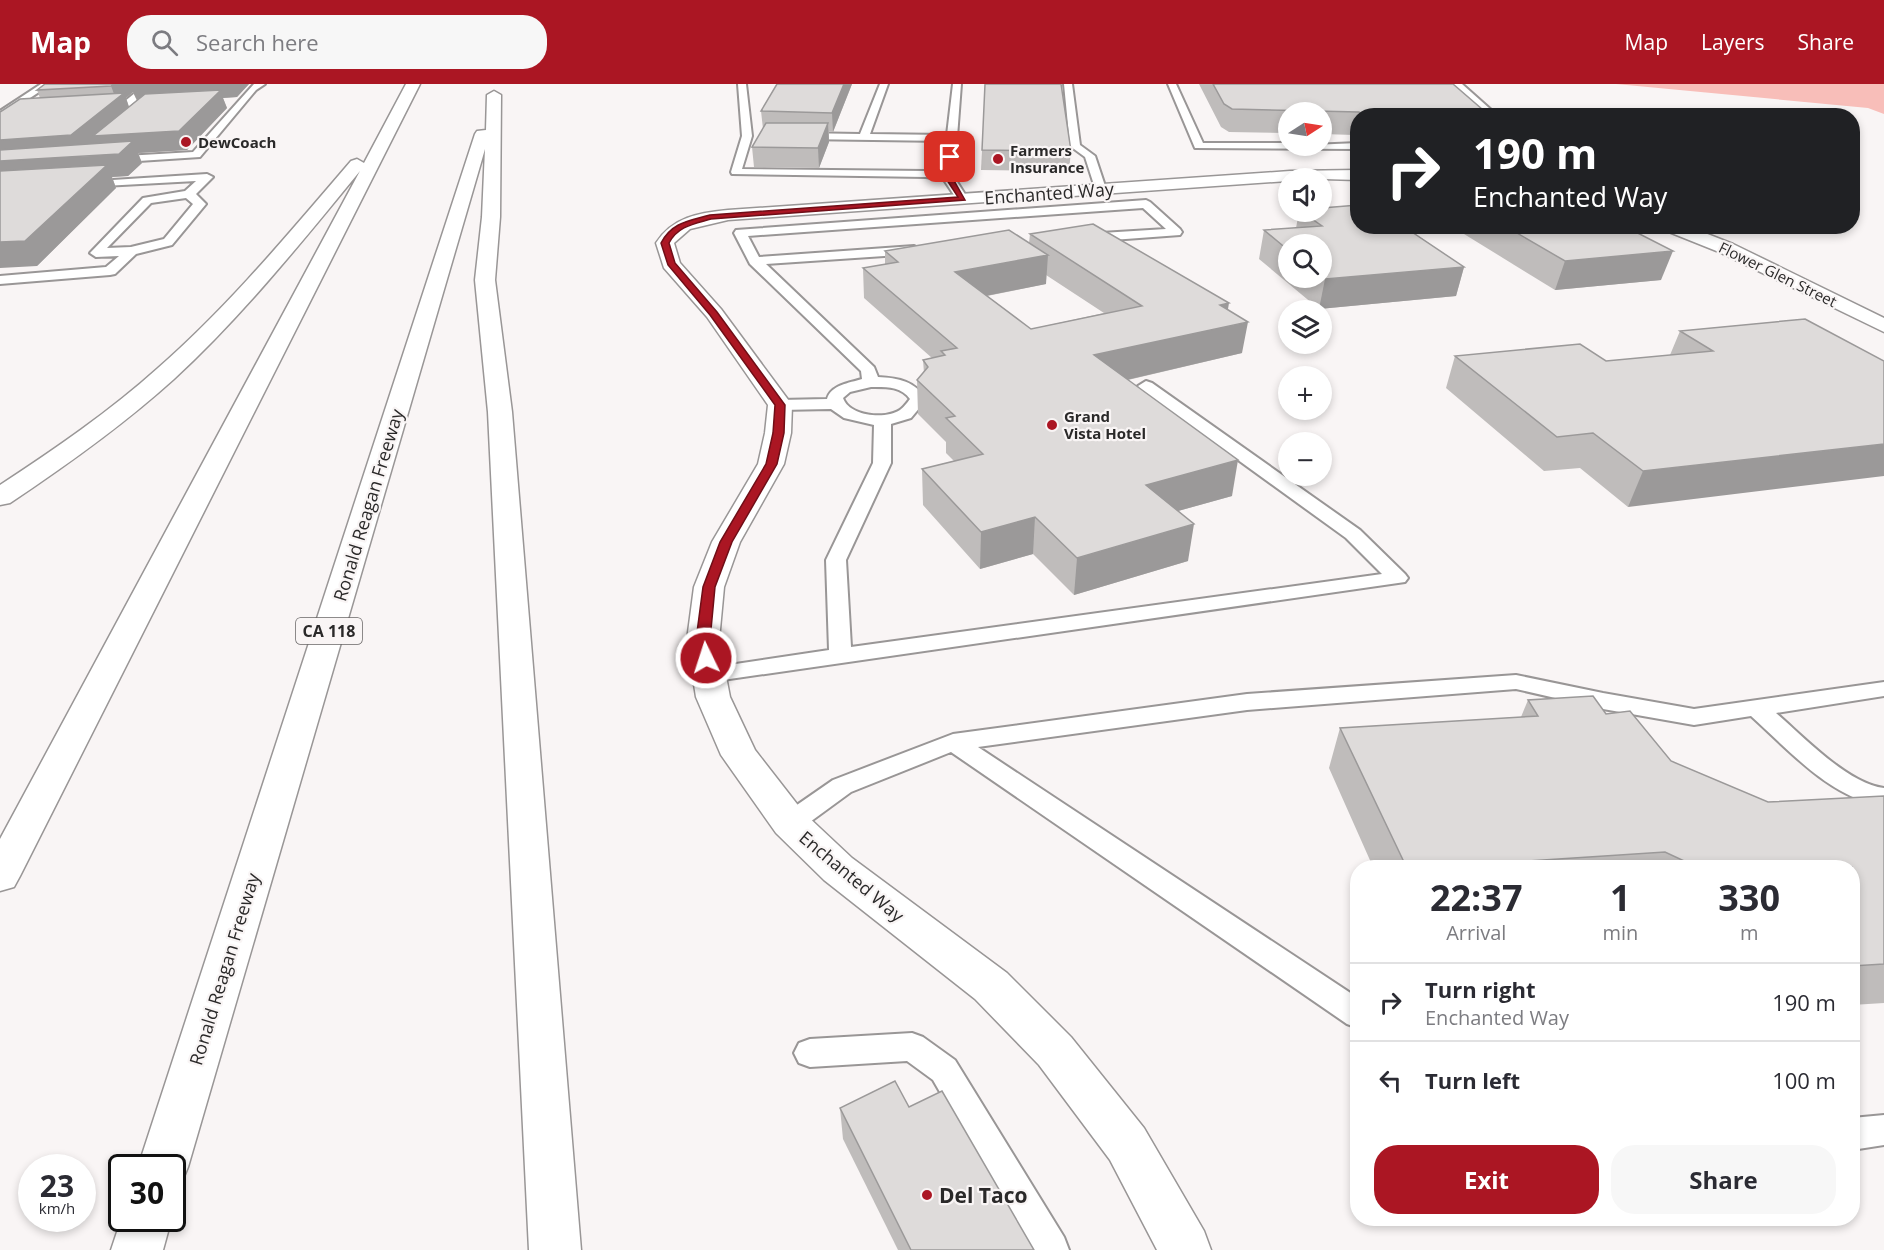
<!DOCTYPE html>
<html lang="en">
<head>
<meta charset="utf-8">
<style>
  body { margin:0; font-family:"Open Sans",sans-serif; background:#f7f7f7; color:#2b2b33; height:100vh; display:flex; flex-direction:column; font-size:22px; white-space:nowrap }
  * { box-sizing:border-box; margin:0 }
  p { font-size:20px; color:#7c7c81 }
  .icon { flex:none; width:33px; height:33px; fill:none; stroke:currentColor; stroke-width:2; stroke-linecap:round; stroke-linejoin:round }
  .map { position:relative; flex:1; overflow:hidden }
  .details { position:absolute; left:1350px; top:776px; width:510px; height:366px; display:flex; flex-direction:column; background:#fff; border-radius:24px; box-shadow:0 3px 9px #0003 }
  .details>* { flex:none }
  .top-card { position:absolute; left:1350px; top:24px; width:510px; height:126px; border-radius:24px; box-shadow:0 3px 9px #0003; background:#202124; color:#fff; overflow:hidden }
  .needle { width:39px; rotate:78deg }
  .controls { position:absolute; left:1278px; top:18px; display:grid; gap:12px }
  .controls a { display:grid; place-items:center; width:54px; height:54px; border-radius:50%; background:#fff; box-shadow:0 3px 9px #0003; font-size:30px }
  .speed { position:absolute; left:18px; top:1070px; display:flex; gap:12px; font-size:30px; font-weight:700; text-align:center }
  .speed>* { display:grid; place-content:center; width:78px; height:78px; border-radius:50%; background:#fff; box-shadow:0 3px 9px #0003; line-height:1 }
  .speed small { font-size:15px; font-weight:400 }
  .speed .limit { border:3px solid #111; border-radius:9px; background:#fff; color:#111 }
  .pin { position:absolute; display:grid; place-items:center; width:51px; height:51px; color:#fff; margin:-26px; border-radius:12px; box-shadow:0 3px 9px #0006 }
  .me { position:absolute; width:66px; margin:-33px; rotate:356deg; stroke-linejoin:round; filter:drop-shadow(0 0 4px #0008) }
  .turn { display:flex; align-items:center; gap:21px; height:126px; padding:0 24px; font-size:27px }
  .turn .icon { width:78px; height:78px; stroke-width:2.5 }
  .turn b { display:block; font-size:42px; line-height:51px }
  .eta { display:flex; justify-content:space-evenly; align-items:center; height:102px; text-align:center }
  .eta b { font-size:36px; font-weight:700; line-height:42px }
  .cta { display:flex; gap:12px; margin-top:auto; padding:12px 24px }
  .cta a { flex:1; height:69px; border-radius:24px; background:#ab1623; color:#fff; font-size:24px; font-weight:700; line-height:69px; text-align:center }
  .cta a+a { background:#f7f7f7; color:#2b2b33 }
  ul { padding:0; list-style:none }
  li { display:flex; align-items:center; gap:18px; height:78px; padding:0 24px; border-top:2px solid #e1e1e2 }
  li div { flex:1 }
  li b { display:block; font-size:22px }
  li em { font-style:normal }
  header { display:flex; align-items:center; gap:36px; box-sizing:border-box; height:84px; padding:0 30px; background:#ab1623; color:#fff }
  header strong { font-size:28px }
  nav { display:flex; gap:33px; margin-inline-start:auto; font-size:21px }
  .search { width:420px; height:54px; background:#f7f7f7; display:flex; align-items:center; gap:15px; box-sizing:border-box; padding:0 21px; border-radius:24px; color:#7c7c81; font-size:22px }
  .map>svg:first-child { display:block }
</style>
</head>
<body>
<header>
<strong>Map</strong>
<div class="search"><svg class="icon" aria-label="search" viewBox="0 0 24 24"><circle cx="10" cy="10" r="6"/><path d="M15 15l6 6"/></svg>Search here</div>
<nav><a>Map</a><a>Layers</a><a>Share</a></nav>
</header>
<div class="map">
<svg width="1884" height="1166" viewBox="0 0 1884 1166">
  <rect width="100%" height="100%" fill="#f9f5f5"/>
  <path fill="#f8beb9" d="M1616,0h268v30l-16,-6z"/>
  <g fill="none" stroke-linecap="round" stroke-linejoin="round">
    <g stroke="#999696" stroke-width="4">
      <g id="service">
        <path d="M41,0h10l-51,34v-7z"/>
        <path d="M146,0h10l-31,26h-6v-4z"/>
        <path d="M254,0h11l-9,6 -56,67 -92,6 -5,-3 5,-3 85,-5z"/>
        <path d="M738,0h8l6,52 -10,33 184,2 17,2 3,-32 -146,-2 -5,-3 5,-3 60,1 20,-50h8l-18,50 77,1 6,-51h8l-7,93 14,22 -6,3 -4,-1 -14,-21 -18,-3 -194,-3 -1,-2 11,-36z"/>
        <path d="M1064,0h8l8,61 15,11 11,33 -2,2h-8l-11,-34 -15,-11z"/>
        <path d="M1168,0h8l27,59h85v3l70,-3v6l-163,-1z"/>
        <path d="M1453,0h9l36,32h-10z"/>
        <path d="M207,90l6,3 -17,17 10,10 -34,41 -36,9 -21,20 -5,1 -110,9v-8l106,-9 13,-11 -23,1 -6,-4 53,-55 42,-7 11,-10 -111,6 -4,-1v-4zM186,114l7,6 -29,35 -33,8 -24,1 44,-45z"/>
        <path d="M1146,116l4,2 30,27 2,3 -2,3 -95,7 -6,-4 6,-4 81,-5 -23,-21 -395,28 11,21 155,-11 6,4 -6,4 -148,10 108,103 4,10c20,1 38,4 48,23l-15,18 -20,6v39l-45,97 5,87 531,-73 -36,-36 -206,-149 -2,-3 8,-5 6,2 208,147 45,44 3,4 -3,4 -696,100 -8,-2 -3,-5 3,-5 8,-2 120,-18 -3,-90 47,-97 1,-38 -30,-7 -13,-9 -51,1 -8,-5 8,-5 47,-1c4,-14 22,-16 35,-20l-1,-8 -111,-107 -16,-31 2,-3zM871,303c14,0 30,-1 39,12 -3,4 -7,9 -10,11 -15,10 -51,6 -57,-12l7,-6z"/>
        <path d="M1516,591l87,18 91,16 190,-27v14l-108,17c27,23 72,71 108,75v18c-53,-7 -95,-56 -133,-90l-57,9 -91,-16 -87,-20 -269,21 -269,37 380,251v30l-11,-4 -396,-272 -100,40 -52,38 -9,3 -9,-3 -4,-7 4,-7 52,-36 120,-46 294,-40z"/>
        <path d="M912,949l11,4 32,23 109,177 5,13h-38l-98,-170 -26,-19 -97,6 -11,-4 -5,-10 5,-10 11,-4z"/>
        <path d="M1884,1031v30l-32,5v-32z"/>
      </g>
    </g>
    <g stroke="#999696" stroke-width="3">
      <g id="minor">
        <path d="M1358,86v10l-70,-2v3l-560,39 -38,9 -16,14 6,20 41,46 71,96 -1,28 -7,31 -44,78 -16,45 -5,53 11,57 25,53 49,63 48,45 155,115 64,64 73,91 60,103 7,19h-54l-47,-90 -71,-95 -64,-66 -151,-119 -48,-47 -55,-78 -25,-58 -9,-57 7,-53 18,-45 46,-78 7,-31 3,-28 -61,-88 -43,-49 -8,-25c17,-26 42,-30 72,-33l562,-39z"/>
        <path d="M1661,142h26l46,18 151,74v14l-165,-80 -55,-22z"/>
      </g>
    </g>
    <g stroke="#999696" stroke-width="3">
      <g id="motorway">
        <path d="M406,0h14l-400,792 -6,11 -14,4v-52l360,-668c-59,72 -118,145 -186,208 -51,46 -107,86 -164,124l-10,2v-20c55,-36 109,-73 158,-117 71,-62 132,-136 193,-207l6,-2 7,4z"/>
        <path d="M494,7l7,4 -1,122 -5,63 17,132 69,838h-52l-41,-838 -13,-132 7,-63 3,-68 -297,1018 -7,17 -9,3v-20h-34l337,-1033 2,-3 9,-1 1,-35z"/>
        <path d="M122,1133h50l-9,33h-52z"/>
      </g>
    </g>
    <use href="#service" fill="#fff" fill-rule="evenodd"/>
    <use href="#minor" fill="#fff" fill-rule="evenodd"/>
    <use href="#motorway" fill="#fff" fill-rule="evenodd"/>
  </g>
  <g fill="#bfbcbb" fill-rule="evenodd">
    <path d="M45,0h204l-12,13 -14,1 4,10 -40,42 -49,3 4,10 -14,13 -16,1 4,11 -79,78 3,-168 -3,-8zM133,8l4,9 -8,6 -3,-9z"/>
    <path d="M852,0l-19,48 -4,-1v11l-10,26 -65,-1 -2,-20 11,-18 -2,-18z"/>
    <path d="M1199,0h254l37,32h-132v23l-4,-4 -32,-1v-22h-34v21l-59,-1 -8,-5z"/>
    <path d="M982,66l89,1 -2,20 -88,-1z"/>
    <path d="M1299,128h23l92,21 50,34 -8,29 -137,13 -60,-50 5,-29 32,-2zM1288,160h34v34h-34z"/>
    <path d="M1451,142h173l37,54 -106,10z"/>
    <path d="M1030,150l198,76 14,43 -114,27 104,116 -54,15 10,50 -114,34 -41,-41 -53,15 -57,-64 -1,-36 32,-8 -8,-8v-11l-28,-28 -1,-34 7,-7 -1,-13 9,-2 -68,-60 -1,-30 22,-4v-13l144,-8zM1046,191l58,38 -73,16 -44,-33 59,-12z"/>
    <path d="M1805,235l-177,188 -48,-39 -36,3 -98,-83 9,-32 151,5 64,-6 10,-24z"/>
    <path d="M1528,616l78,14 65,47 97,41 116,-6v207l-32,2v-138h-479l-44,-99 11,-40 181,-11z"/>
    <path d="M909,1023l125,143h-136l-55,-111 -3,-31z"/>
  </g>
  <g fill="#9b9999" fill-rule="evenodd">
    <path d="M114,0h135l-12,13 -14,1 4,10 -40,42 -49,3 4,10 -14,13 -16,1 4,11 -79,78 -37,2v-128l116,-41 -5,-13zM133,8l5,10 -7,11 -5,-15zM96,59l6,12 -22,2z"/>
    <path d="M844,0h8l-19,48 -1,-19z"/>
    <path d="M828,39l1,19 -10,26 -1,-20z"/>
    <path d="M1407,142h12l-20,30z"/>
    <path d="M1673,167l-12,29 -106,10 10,-29z"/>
    <path d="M1048,171l-2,29 -91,18v-30z"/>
    <path d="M1464,183l-8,29 -137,13 6,-30z"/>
    <path d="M1229,219l-4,24 23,-5 -6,31 -150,35 2,-33 126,-50z"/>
    <path d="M1884,360v32l-256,31 15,-36z"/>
    <path d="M1238,376l-6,36 -90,25 4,-36z"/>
    <path d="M1035,433l-2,37 -53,15 1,-37z"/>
    <path d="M1194,440l-6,37 -114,34 3,-37z"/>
  </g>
  <g fill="#dedbda" stroke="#9b9999" stroke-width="1.5">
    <path d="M45,0h69l-3,2 -74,4z"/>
    <path d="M777,0h67l-12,29 -71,-2z"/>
    <path d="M985,0h76l10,67 -89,-1z"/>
    <path d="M1213,0h240l37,32h-128l-3,-4 -127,-3 -8,-5z"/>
    <path d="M221,6l-42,41 -86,5 52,-42z"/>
    <path d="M124,9l-53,42 -71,5v-28l20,-13z"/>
    <path d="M766,39h62l-10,25 -66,-1z"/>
    <path d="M133,57l-14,13 -119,7v-11z"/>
    <path d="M107,81l-82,76 -25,1v-71z"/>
    <path d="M1358,121v21h49l-1,2 58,39 -139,12 -3,-3v-32h-34v6l-24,-20 58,-4 -20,-14h20v-4z"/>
    <path d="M1093,140l136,79 -9,2 28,17 -154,33 144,105 -92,25 48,39 -117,34 -42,-41 -54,15 -59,-63 61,-15 -37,-36 9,-2 -38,-36 11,-13 -5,-7 22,-5 -4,-4 16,-3 -94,-80 35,-6 -13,-11 124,-21 39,25 -93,17 76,57 111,-23 -112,-72z"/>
    <path d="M1505,142h119l49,25 -108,10z"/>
    <path d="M1805,235l79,42v83l-241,27 -50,-38 -36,4 -102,-81 125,-12 26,17 107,-10 -33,-20z"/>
    <path d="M1593,612l13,18 24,-3 41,50 97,41 116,-6v168l-32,2v-99h-155l-32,-15 -154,10 3,5h-78l-3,-6 -29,1 -64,-134 198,-12 -10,-16z"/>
    <path d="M895,997l14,26 33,-16 92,159h-123l-71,-142z"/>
  </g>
  <path fill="#ab1623" stroke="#6f0e17" stroke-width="1.5" d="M950,71l3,2 -1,20 13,23 -254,19c-17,5 -33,7 -42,24l6,20 42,49 68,93 -1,28 -7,31 -45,78 -17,45 -5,53 3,18 -7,4 -5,-1 -5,-21 7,-53 17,-45 46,-78 7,-31 2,-28 -65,-90 -42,-50 -7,-22c11,-21 28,-22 49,-28l248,-18 -13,-20 2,-20z"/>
  <g fill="#ab1623" stroke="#f9f5f5" stroke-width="2">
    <circle cx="186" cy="58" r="6"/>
    <circle cx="998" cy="75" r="6"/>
    <circle cx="1052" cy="341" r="6"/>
    <circle cx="927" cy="1111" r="6"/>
  </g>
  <g text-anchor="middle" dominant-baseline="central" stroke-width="4.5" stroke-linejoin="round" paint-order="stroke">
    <g font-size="15" font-weight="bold" fill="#2a2929" stroke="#f9f5f5" text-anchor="start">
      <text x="198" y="58">DewCoach</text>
      <text x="1010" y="66">Farmers<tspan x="1010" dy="17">Insurance</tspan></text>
      <text x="1064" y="332">Grand<tspan x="1064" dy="17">Vista Hotel</tspan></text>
    </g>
    <g font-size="15" fill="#2a2929" stroke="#f9f5f5">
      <text transform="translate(1778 190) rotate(26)">Flower Glen Street</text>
    </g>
    <rect fill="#f9f5f5" stroke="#686666" stroke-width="1.5" x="296" y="534" width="66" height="26" rx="4.5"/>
    <g font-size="16" font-weight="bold" fill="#2a2929">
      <text x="329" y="547">CA 118</text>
    </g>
    <g font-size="18" fill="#2a2929" stroke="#f9f5f5">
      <text transform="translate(1049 109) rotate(-4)">Enchanted Way</text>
      <text transform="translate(368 421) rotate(-73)">Ronald Reagan Freeway</text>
      <text transform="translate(852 792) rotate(40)">Enchanted Way</text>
      <text transform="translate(224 885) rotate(-73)">Ronald Reagan Freeway</text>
    </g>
    <g font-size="21" font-weight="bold" fill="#2a2929" stroke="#f9f5f5" text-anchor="start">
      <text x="939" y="1111">Del Taco</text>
    </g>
  </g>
</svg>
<div class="controls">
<a><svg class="needle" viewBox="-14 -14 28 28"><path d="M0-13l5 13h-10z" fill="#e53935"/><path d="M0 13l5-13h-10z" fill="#7c7c81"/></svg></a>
<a><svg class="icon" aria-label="sound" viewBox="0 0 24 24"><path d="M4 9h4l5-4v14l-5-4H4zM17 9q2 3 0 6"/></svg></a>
<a><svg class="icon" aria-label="search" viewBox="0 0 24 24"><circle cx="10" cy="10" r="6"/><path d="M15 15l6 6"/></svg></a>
<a><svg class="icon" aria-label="layers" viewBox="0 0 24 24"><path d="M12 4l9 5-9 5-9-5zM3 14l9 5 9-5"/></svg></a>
<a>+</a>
<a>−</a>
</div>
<div class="speed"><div>23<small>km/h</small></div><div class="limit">30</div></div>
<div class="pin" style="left:950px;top:73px;background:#d93025"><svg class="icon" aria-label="arrive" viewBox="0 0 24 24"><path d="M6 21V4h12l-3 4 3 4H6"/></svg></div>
<svg class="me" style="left:706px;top:574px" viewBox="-20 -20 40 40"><circle r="17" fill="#ab1623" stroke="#fff" stroke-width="3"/><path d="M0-11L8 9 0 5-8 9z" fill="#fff"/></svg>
<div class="top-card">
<div class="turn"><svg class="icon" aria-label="right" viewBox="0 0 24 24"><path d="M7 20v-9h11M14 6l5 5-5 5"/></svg><div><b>190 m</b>Enchanted Way</div></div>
</div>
<section class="details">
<div class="eta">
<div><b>22:37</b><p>Arrival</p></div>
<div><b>1</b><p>min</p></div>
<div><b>330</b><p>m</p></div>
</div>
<ul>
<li><svg class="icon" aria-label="right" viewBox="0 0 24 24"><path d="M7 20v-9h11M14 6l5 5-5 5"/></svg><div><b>Turn right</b><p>Enchanted Way</p></div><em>190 m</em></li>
<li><svg class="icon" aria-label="left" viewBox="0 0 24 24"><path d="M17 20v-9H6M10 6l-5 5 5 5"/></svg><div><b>Turn left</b></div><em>100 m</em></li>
</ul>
<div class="cta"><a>Exit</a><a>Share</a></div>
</section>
</div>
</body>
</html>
